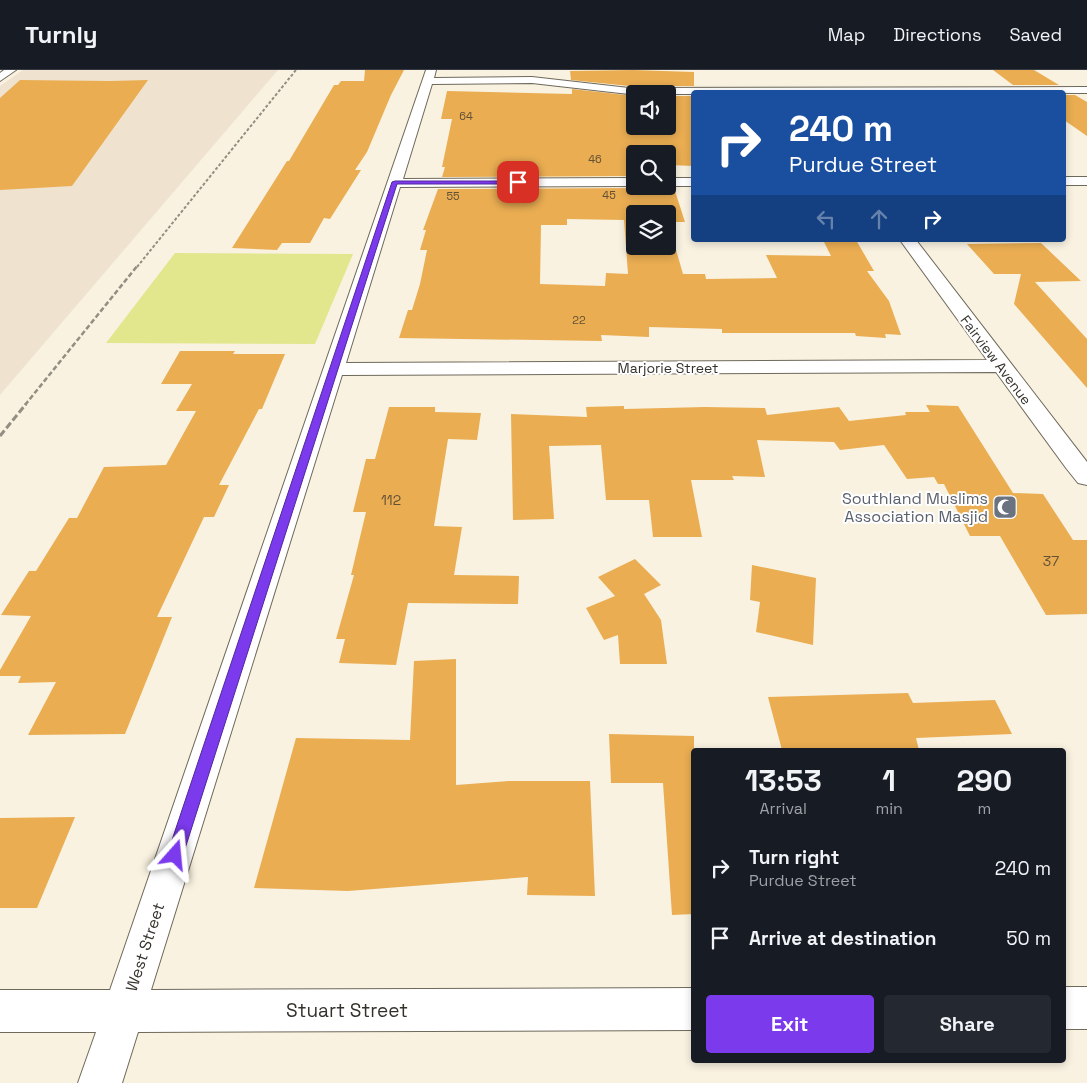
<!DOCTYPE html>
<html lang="en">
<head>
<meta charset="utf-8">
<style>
  body { margin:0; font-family:"Space Grotesk",sans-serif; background:#242831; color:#f1f3f6; height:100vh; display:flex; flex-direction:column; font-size:19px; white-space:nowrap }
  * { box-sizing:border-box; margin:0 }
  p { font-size:16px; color:#9ea1a6 }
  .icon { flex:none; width:28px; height:28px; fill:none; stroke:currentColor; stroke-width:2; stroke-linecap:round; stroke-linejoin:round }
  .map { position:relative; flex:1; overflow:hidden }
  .drawer { position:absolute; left:691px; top:678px; width:375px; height:315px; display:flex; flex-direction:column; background:#171b24; border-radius:5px; box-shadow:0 2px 8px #0003 }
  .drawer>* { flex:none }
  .top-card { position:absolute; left:691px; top:20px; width:375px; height:152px; border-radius:5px; box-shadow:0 2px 8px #0003; background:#1a4fa0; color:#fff; overflow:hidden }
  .fabs { position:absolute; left:626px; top:15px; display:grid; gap:10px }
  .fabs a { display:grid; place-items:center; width:50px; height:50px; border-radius:5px; background:#171b24; box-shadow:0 2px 8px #0003; font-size:25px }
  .pin { position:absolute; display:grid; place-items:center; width:42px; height:42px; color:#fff; margin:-21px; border-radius:10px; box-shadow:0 2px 8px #0006 }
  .me { position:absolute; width:55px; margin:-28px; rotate:18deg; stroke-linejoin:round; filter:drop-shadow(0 0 4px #0008) }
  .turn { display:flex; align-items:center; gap:18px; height:105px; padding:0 15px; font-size:22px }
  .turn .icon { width:65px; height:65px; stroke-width:2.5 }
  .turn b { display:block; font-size:35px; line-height:42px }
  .lanes { display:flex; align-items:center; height:48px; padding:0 15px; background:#0003; justify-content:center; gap:25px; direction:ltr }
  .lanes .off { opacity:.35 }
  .eta { display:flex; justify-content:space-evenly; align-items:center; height:85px; text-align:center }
  .eta b { font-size:30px; font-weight:700; line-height:35px }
  .primary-button { display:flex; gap:10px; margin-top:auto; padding:10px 15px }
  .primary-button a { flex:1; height:58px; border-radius:5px; background:#7c3aed; color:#fff; font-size:20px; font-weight:700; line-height:58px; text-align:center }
  .primary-button a+a { background:#242831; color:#f1f3f6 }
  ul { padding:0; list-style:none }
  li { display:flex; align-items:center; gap:15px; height:70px; padding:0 15px }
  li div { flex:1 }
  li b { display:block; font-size:19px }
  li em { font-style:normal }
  header { display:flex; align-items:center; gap:30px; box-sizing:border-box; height:70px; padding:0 25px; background:#171b24; border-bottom:1px solid #363941 }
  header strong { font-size:24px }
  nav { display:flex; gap:28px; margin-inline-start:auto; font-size:18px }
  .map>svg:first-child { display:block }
</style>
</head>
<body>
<header>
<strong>Turnly</strong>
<nav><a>Map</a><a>Directions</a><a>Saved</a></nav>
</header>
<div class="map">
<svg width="1087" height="1013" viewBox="0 0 1087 1013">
  <rect width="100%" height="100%" fill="#f9f2e1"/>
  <path fill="#efe3d0" d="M23,0h255l-278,325v-309z"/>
  <path fill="#e2e68c" d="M175,183l178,1 -38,90 -209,-1z"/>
  <g fill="#eaad52" fill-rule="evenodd">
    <path d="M365,0h39l-13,25 -24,57 -12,18h6l-31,49 -6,-1 -14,25h-28l-5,7 -45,-2 55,-87h2l45,-76h4l3,-4h23z"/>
    <path d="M633,0l61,2v14h-65l-58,-6 -1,-9z"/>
    <path d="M993,0h41l25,15h-46z"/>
    <path d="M20,10l90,1 38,-1 -76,106 -72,4v-92z"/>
    <path d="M572,19l63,7v30h33v-30h26v70l-26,-1 3,11h-3v-22h-33v22l-193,1 3,-10h-3l10,-48h-11l6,-28 125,3z"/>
    <path d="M1064,25h11l12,7v34l-23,-16z"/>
    <path d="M637,116l37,2 11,34h-17l15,52h22l1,5 71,-1 -11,-23 65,1 -8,-16h33l18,31h-7l22,30 12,34 -16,-1 1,4 -30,-2 -1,-3h-133v-4l-73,-2v10l-48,-2 1,6 -203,-3 9,-28h4l8,-26 7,-34h-7l6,-20h-3l15,-41 197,-1zM635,144h33v32h-33zM567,149l57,1 4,54 -22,-1 -1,13 -65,-2 1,-59h26z"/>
    <path d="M1041,173l40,38 -46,1 52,57v49l-73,-84 7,-30h-27l-27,-30z"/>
    <path d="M180,281h55l-2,3h52l-23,55h-3l-40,76h10l-15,32h-10l-47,100h15l-47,117 -97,1 28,-53 -38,1 3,-7h-21v-6l31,-54 -30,-1 28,-44h7l33,-53h8l27,-51 62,-2 30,-54h-20l16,-27h-31z"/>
    <path d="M926,335l32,1 55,87 30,1 30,46h14v74l-41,1 -46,-79h-30l-26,-52h-6l-4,-7 -27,2 -23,-34 -44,5 -6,-8 -77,-2 8,37 -33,-1 2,4h-43l11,57h-49l-4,-37h-43l-5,-55 -52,1 5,73 -41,1 -2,-106 76,3 -1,-10 38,-1v3l81,-2 60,1 2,7 72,-8 10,14 57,-6 -1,-3h25z"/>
    <path d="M389,337h46v5l46,1 -4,27 -29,-1 -14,87 28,1 -8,48 65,1 -1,28 -110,-1 -12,62 -57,-2 6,-24h-9l18,-64h-3l15,-63h-13l13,-53h9z"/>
    <path d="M635,489l26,26 -17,9 17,26 6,44h-47l-2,-29 -14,5 -18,-32 29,-12 -17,-19z"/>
    <path d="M752,495l64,13 -3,67 -57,-13 4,-30 -10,-2z"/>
    <path d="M456,589v126l53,-4h81l5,115 -68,-1 1,-18 -180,14 -94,-3 42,-150 114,2 4,-79z"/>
    <path d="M908,623l5,10 82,-3 17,34 -96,4 3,12h-137l-14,-53z"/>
    <path d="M609,664l85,2v178l-22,1 -9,-132h-52z"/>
    <path d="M75,747l-38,91h-37v-90z"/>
  </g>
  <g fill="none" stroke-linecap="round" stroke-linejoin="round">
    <g stroke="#6f695b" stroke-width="2">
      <g id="minor">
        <path d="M4,0h12l-16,11v-8z"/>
        <path d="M426,0h10l-2,8 98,-1 97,11 458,-1v6l-393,-1v2h-65l-97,-11 -100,1 -29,95 232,-1v8l-235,1 -54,176 641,-3 -87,-120h16l171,222v23l-9,-2 -12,-15 -70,-96 -654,3 -191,615 543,-2v42l-556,2 -16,51h-44l18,-51h-96v-42h110z"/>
        <rect x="1064" y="107" width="23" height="8"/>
        <rect x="668" y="108" width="26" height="8"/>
        <rect x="1064" y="917" width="23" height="42"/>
      </g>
    </g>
    <use href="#minor" fill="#fff" fill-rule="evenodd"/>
    <path stroke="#928e82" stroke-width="2" stroke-dasharray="3 2" stroke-linecap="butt" d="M137,197l159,-197"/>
    <path stroke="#928e82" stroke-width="2.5" stroke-dasharray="5 2.5" stroke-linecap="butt" d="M25,335l113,-140"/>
    <path stroke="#928e82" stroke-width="3" stroke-dasharray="7 3" stroke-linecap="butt" d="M0,366l26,-32"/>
  </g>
  <path fill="#7c3aed" stroke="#51269a" d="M395,111h123l3,1 -3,2h-121l-214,671 -3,5 -5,2 -5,-2 -3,-5 225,-673z"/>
  <defs>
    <g id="mosque-square" transform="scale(1.25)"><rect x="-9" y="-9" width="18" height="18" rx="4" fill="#6b7280" stroke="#fff"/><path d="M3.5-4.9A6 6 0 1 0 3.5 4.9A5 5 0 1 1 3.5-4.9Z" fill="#fff"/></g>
  </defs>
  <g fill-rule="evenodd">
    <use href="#mosque-square" x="1005" y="437"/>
  </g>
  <g text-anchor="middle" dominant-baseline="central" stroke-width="4" stroke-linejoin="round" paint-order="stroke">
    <g font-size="11" fill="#625136">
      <text x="466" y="46">64</text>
      <text x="595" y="89">46</text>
      <text x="609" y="125">45</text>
      <text x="453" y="126">55</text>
      <text x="579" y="250">22</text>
    </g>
    <g font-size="14" fill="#35322c" stroke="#fff">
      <text transform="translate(996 290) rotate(53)">Fairview Avenue</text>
      <text x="668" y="298">Marjorie Street</text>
    </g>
    <g font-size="14" fill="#625136">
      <text x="391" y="430">112</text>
      <text x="1051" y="491">37</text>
    </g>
    <g font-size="16" fill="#5b616d" stroke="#fff" text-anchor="end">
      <text x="988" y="428">Southland Muslims<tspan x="988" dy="18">Association Masjid</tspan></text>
    </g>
    <g font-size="16" fill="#35322c" stroke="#fff">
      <text transform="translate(145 877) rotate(-72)">West Street</text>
    </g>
    <g font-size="19" fill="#35322c" stroke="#fff">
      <text x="347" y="940">Stuart Street</text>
    </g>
  </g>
</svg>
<div class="fabs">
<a><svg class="icon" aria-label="sound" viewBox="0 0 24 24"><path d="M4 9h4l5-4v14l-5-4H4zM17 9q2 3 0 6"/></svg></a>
<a><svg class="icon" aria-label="search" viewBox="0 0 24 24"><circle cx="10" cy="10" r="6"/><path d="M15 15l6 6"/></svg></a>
<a><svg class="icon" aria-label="layers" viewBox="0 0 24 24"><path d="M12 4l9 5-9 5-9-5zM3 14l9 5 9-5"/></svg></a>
</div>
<div class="pin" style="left:518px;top:112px;background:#d93025"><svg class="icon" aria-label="arrive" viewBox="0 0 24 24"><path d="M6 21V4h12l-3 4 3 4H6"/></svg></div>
<svg class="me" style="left:175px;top:785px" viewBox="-20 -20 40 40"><path d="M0-17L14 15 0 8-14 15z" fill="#7c3aed" stroke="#fff" stroke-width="4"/></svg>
<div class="top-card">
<div class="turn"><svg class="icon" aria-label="right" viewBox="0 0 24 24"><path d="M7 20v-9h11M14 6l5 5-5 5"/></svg><div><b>240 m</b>Purdue Street</div></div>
<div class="lanes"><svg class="icon off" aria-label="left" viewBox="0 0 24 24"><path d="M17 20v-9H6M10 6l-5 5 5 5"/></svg><svg class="icon off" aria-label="ahead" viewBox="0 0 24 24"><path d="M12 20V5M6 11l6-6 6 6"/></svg><svg class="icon" aria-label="right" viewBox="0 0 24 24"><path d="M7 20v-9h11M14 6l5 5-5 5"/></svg></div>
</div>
<section class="drawer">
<div class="eta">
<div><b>13:53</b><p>Arrival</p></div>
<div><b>1</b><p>min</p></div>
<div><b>290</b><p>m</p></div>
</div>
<ul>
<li><svg class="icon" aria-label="right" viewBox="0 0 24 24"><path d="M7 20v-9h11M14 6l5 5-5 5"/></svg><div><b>Turn right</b><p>Purdue Street</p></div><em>240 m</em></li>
<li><svg class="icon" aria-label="arrive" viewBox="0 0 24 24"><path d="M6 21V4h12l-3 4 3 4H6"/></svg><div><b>Arrive at destination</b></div><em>50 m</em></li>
</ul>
<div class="primary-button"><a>Exit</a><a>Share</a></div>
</section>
</div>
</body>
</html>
